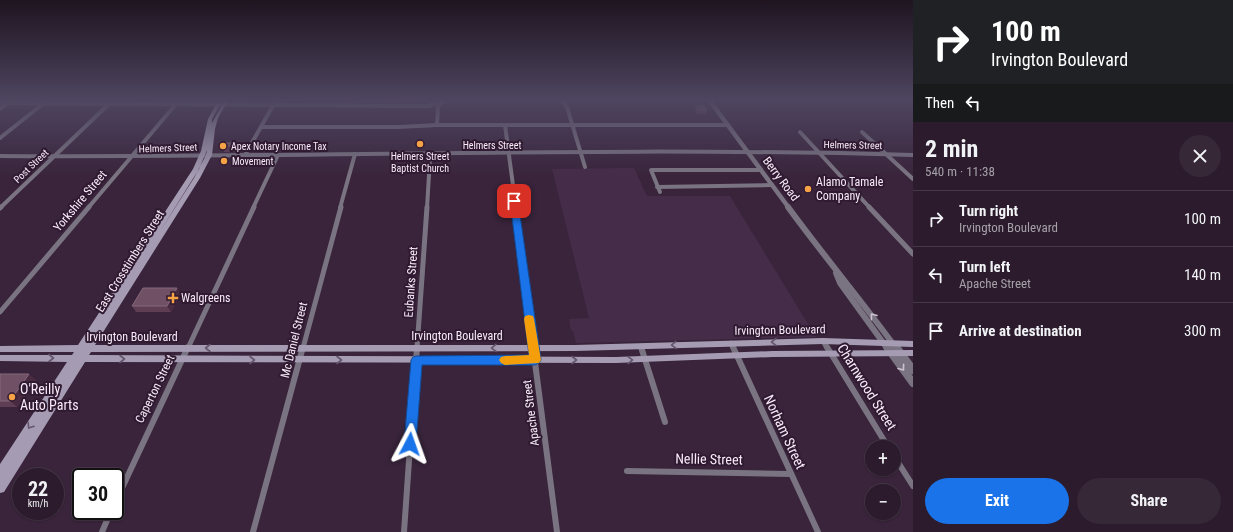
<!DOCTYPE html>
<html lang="en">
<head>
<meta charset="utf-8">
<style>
  body { margin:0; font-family:"Roboto Condensed",sans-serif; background:#372838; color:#f1f3f6; height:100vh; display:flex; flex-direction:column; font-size:15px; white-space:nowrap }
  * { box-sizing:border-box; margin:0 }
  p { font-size:13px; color:#a6a1a9 }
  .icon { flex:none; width:22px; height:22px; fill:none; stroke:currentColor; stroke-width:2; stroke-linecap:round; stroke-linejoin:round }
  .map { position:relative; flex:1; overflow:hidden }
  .details { display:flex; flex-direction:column; background:#2b1b2c; width:320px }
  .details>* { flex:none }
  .hud { background:#202124; color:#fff; overflow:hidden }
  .tools { position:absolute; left:865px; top:440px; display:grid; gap:8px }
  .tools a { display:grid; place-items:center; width:36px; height:36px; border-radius:50%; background:#2b1b2c; box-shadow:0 1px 3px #0004,0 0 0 1px #473948; font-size:20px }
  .speed { position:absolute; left:12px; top:468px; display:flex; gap:8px; font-size:20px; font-weight:700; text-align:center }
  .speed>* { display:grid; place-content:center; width:52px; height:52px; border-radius:50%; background:#2b1b2c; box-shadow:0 1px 3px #0004,0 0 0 1px #473948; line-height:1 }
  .speed small { font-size:10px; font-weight:400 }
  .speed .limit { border:2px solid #111; border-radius:6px; background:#fff; color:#111 }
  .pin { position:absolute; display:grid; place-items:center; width:34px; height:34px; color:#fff; margin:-17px; border-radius:8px; box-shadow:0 2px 6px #0006 }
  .me { position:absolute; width:44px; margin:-22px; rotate:4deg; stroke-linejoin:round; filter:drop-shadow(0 0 3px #0008) }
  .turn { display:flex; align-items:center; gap:14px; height:84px; padding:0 12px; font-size:18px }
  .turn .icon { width:52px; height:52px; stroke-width:2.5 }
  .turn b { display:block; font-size:28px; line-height:34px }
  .then { display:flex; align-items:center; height:38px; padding:0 12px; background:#0003; gap:8px; font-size:15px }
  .round { display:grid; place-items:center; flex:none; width:42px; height:42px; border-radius:21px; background:#372838 }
  .summary { display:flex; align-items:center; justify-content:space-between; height:68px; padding:0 12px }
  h1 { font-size:24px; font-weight:700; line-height:30px }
  .primary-button { display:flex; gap:8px; margin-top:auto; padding:8px 12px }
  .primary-button a { flex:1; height:46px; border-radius:24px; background:#1a73e8; color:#fff; font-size:16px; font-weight:700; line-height:46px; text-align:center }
  .primary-button a+a { background:#372838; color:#f1f3f6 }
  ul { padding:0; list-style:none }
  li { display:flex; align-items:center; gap:12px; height:56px; padding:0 12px; border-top:1px solid #473948 }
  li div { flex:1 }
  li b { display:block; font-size:15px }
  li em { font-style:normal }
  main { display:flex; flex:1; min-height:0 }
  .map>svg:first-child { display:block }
</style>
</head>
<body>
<main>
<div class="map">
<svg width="913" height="532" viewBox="0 0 913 532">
  <rect width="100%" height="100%" fill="#39243b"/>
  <path fill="#452c48" d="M634,168l13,28h83l86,141 -240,6 -3,-12h-2l-2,-12 20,-1 -37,-149z"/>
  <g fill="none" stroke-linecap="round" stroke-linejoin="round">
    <g stroke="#7a7482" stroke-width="4">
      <path d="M562,101l5,6 18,60"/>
      <path d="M0,103l428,3 17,-5"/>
      <path d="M0,109l8,-6"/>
      <path d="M437,125l1,-19 3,-4"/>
      <path d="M505,125l11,83"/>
      <path d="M261,127h137l39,-2h291"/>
      <path d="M800,132l70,76"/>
      <path d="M862,132l51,47"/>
      <path d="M0,138l44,-35"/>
      <path d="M245,155l30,-53"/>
      <path d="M0,156c304,2 609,-10 913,-1"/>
      <path d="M657,187l115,-2"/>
      <path d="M660,192l-9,-22h110"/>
      <path d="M0,208l110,-105"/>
      <path d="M88,208l88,-104"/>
      <path d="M253,208l25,-53"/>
      <path d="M340,208l15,-54"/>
      <path d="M427,208l3,-50 2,-5"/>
    </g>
    <g stroke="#7a7482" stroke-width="5">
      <path d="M515,207l18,141"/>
      <path d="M869,207l44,47"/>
      <path d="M0,208l1,-1"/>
      <path d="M0,312l89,-105"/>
      <path d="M823,341l4,7"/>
      <path d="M731,343l2,5"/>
      <path d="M188,348l66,-141"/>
      <path d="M303,348l38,-141"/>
      <path d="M417,348l10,-141"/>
    </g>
    <g stroke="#7a7482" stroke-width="6">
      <path d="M533,347l24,185"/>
      <path d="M641,347l24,75"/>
      <path d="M733,347l85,185"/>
      <path d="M827,347l61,100"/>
      <path d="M894,456l19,30"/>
      <path d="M627,471l164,3"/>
      <path d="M115,503l73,-156"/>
      <path d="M102,532l9,-21"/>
      <path d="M253,532l50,-185"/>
      <path d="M404,532l13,-185"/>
    </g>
    <path stroke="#7a7482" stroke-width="4.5" d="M710,101l79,107"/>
    <g stroke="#7a7482" stroke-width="6">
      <path d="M788,207c35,48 73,93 108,141"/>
      <path d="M836,273l4,10 47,65"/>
    </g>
    <g stroke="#7a7482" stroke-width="8">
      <path d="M887,347l26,36"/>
      <path d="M896,347l17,23"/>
    </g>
    <path fill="#a59cb3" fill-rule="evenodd" d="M224,101h4l-10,17 -3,11 -3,26 -12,23 -105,167h480l248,-7 90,3v6l-90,-3 -248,7 -484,1 -2,3 527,2 157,-6 140,-1v6l-140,1 -157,6 -531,-1 -81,130 -4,1v-29l67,-102 -67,-1v-6h72l2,-3h-74v-6l78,-1 115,-176 8,-18 7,-32 8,-15h4v1l-8,14v4zM207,150l-1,5 -12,23 -35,55 40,-64z"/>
  </g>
  <g fill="#5f3d52">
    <path d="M696,106l11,4 -1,4h-9l-2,-4z"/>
    <path d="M238,143l2,6 -1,3h-15l-3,-6z"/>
    <path d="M181,294l-10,18h-35l-4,-6z"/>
    <path d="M0,374l36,6 -19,27h-17z"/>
  </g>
  <g fill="#492b41">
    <path d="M238,143l2,6 -1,3 -2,-6z"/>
    <path d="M177,288l4,6 -10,18 -4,-6z"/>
    <path d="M29,374l7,6 -19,27 -7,-6z"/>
  </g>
  <g fill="#6f5064" stroke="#85687b">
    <path d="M696,106h8l3,4h-8z"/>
    <path d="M223,143h15l-1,3h-16z"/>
    <path d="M143,288h34l-10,18h-35z"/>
    <path d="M0,374h29l-19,27h-10z"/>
  </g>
  <defs><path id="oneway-chevron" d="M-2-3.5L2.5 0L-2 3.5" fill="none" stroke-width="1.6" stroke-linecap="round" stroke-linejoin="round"/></defs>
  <g stroke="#cdc1d0">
    <use href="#oneway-chevron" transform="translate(873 316) rotate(-127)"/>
    <use href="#oneway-chevron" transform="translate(902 368) rotate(53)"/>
  </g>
  <g stroke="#64546c">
    <use href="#oneway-chevron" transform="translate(774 342) rotate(179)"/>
    <use href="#oneway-chevron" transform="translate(674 345) rotate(178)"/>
    <use href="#oneway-chevron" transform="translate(208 348) rotate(180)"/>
    <use href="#oneway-chevron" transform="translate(494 348) rotate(179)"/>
    <use href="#oneway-chevron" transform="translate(51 358)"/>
    <use href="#oneway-chevron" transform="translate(122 359)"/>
    <use href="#oneway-chevron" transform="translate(252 360)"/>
    <use href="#oneway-chevron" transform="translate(339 360)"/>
    <use href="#oneway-chevron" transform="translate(574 360)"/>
    <use href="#oneway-chevron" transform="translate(630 360) rotate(-2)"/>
    <use href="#oneway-chevron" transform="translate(30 426) rotate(123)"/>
  </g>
  <linearGradient id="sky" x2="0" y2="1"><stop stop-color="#1f1420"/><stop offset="0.57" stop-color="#4e4560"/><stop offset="1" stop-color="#4e4560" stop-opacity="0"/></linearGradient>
  <rect width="913" height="176" fill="url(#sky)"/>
  <path fill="#1a73e8" stroke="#114b97" d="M511,199h3l4,2 23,159 -2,3 -4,2h-113l-6,79 -1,4 -5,2 -4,-2 -2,-4 7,-84 2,-3 3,-1 113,-1 -19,-154z"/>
  <path fill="#f59e0b" d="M529,315l4,1 1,3 7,41 -2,3 -34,2 -4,-2 -2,-3 2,-3 4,-1 24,-1 -5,-36 1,-3z"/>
  <g fill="#f6a246" stroke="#2f1a31" stroke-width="1.5">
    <circle cx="420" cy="144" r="4"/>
    <circle cx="223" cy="146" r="4"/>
    <circle cx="224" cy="161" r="4"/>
    <circle cx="808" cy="189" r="4"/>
    <path d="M171 292h4v4h4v4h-4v4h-4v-4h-4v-4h4z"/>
    <circle cx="12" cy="397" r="4"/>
  </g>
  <g text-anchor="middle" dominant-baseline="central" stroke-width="4" stroke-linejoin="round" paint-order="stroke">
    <g font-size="10" fill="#f9ebfa" stroke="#2f1a31">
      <text x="492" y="145">Helmers Street</text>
      <text transform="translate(853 145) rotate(1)">Helmers Street</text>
      <text transform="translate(168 148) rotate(-2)">Helmers Street</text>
      <text transform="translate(31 166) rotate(-44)">Post Street</text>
    </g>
    <g font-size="10" fill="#f9ebfa" stroke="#2f1a31" text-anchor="start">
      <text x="231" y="146">Apex Notary Income Tax</text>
      <text x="420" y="156" text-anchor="middle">Helmers Street<tspan x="420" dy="12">Baptist Church</tspan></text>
      <text x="232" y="161">Movement</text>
    </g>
    <g font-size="12" fill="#f9ebfa" stroke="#2f1a31">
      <text transform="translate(781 179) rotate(53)">Berry Road</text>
      <text transform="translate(80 201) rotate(-50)">Yorkshire Street</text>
      <text transform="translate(130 261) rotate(-58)">East Crosstimbers Street</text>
      <text transform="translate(411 282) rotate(-86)">Eubanks Street</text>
      <text transform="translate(780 330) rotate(-1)">Irvington Boulevard</text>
      <text x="457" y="336">Irvington Boulevard</text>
      <text x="132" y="337">Irvington Boulevard</text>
      <text transform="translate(294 340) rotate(-76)">Mc Daniel Street</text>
      <text transform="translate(155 389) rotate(-64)">Caperton Street</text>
      <text transform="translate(531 413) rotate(-97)">Apache Street</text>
    </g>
    <g font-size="12" fill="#f9ebfa" stroke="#2f1a31" text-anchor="start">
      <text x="816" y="182">Alamo Tamale<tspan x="816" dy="14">Company</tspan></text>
      <text x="181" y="298">Walgreens</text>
    </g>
    <g font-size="14" fill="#f9ebfa" stroke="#2f1a31">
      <text transform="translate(867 387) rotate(58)">Charnwood Street</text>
      <text transform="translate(785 432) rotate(65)">Norham Street</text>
      <text transform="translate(709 459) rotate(1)">Nellie Street</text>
    </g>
    <g font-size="14" fill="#f9ebfa" stroke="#2f1a31" text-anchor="start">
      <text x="20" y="389">O'Reilly<tspan x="20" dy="16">Auto Parts</tspan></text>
    </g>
  </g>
</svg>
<div class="tools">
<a>+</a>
<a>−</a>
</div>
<div class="speed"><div>22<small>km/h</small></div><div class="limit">30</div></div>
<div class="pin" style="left:514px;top:201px;background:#d93025"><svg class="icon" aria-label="arrive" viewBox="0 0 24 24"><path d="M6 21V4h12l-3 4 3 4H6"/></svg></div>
<svg class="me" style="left:410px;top:444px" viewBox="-20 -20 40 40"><path d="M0-17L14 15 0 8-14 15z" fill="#1a73e8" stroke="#fff" stroke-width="4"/></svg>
</div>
<section class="details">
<div class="hud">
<div class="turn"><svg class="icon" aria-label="right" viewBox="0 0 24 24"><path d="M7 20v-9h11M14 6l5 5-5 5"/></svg><div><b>100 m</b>Irvington Boulevard</div></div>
<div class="then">Then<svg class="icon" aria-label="left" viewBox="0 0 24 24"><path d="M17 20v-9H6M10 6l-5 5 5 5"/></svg></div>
</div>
<div class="summary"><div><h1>2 min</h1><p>540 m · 11:38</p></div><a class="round"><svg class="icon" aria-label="close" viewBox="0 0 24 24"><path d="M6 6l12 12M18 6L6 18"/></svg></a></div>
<ul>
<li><svg class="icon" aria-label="right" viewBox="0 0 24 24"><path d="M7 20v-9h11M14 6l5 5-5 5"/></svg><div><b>Turn right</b><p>Irvington Boulevard</p></div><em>100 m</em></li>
<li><svg class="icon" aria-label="left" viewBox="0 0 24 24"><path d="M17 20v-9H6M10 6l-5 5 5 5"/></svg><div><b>Turn left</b><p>Apache Street</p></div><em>140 m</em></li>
<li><svg class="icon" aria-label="arrive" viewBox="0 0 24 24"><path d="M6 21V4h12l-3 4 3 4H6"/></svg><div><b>Arrive at destination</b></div><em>300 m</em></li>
</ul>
<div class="primary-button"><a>Exit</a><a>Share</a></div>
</section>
</main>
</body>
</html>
